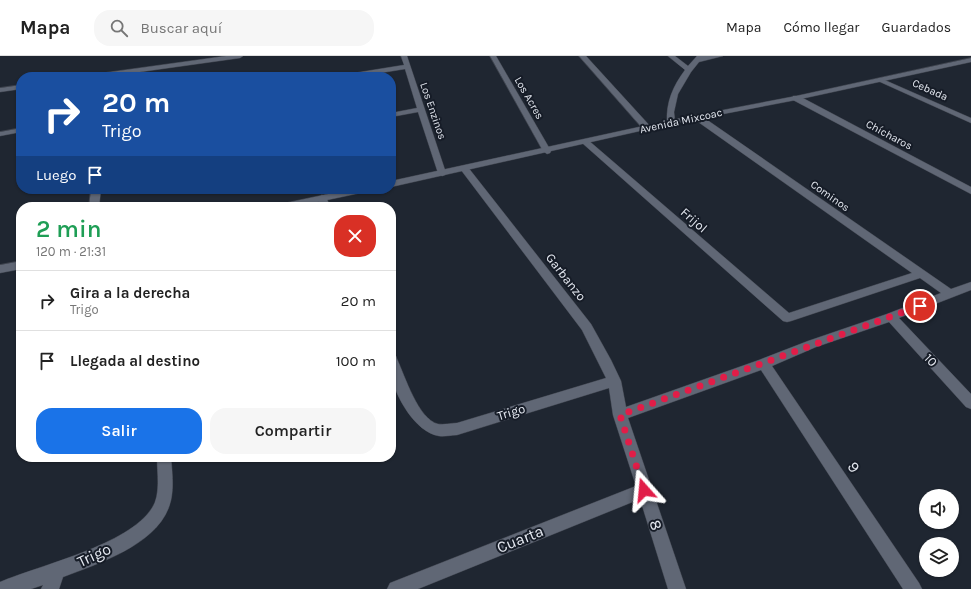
<!DOCTYPE html>
<html lang="es">
<head>
<meta charset="utf-8">
<style>
  body { margin:0; font-family:Karla,sans-serif; background:#f6f6f6; color:#222; height:100vh; display:flex; flex-direction:column; font-size:15px; white-space:nowrap }
  * { box-sizing:border-box; margin:0 }
  p { font-size:13px; color:#767676 }
  .icon { flex:none; width:22px; height:22px; fill:none; stroke:currentColor; stroke-width:2; stroke-linecap:round; stroke-linejoin:round }
  .map { position:relative; flex:1; overflow:hidden }
  .details { position:absolute; left:16px; top:146px; width:380px; height:260px; display:flex; flex-direction:column; background:#fff; border-radius:16px; box-shadow:0 1px 3px #0004 }
  .details>* { flex:none }
  .banner { position:absolute; left:16px; top:16px; width:380px; height:122px; border-radius:16px; box-shadow:0 1px 3px #0004; background:#1a4fa0; color:#fff; overflow:hidden }
  .fabs { position:absolute; left:919px; top:433px; display:grid; gap:8px }
  .fabs a { display:grid; place-items:center; width:40px; height:40px; border-radius:50%; background:#fff; box-shadow:0 1px 3px #0004; font-size:20px }
  .pin { position:absolute; display:grid; place-items:center; width:34px; height:34px; color:#fff; margin:-17px; border:2px solid #fff; border-radius:50%; box-shadow:0 1px 4px #0007 }
  .me { position:absolute; width:44px; margin:-22px; rotate:342deg; stroke-linejoin:round; filter:drop-shadow(0 0 3px #0008) }
  .turn { display:flex; align-items:center; gap:14px; height:84px; padding:0 20px; font-size:18px }
  .turn .icon { width:52px; height:52px; stroke-width:2.5 }
  .turn b { display:block; font-size:28px; line-height:34px }
  .then { display:flex; align-items:center; height:38px; padding:0 20px; background:#0003; gap:8px; font-size:15px }
  .round { display:grid; place-items:center; flex:none; width:42px; height:42px; border-radius:16px; background:#f6f6f6 }
  .head { display:flex; align-items:center; justify-content:space-between; height:68px; padding:0 20px }
  h1 { font-size:24px; font-weight:600; line-height:30px; color:#1e9e55 }
  .cta { display:flex; gap:8px; margin-top:auto; padding:8px 20px }
  .cta a { flex:1; height:46px; border-radius:16px; background:#1a73e8; color:#fff; font-size:16px; font-weight:600; line-height:46px; text-align:center }
  .cta a+a { background:#f6f6f6; color:#222 }
  ul { padding:0; list-style:none }
  li { display:flex; align-items:center; gap:12px; height:60px; padding:0 20px; border-top:1px solid #e0e0e0 }
  li div { flex:1 }
  li b { display:block; font-size:15px }
  li em { font-style:normal }
  header { display:flex; align-items:center; gap:24px; box-sizing:border-box; height:56px; padding:0 20px; background:#fff; border-bottom:1px solid #e0e0e0 }
  header strong { font-size:19px }
  nav { display:flex; gap:22px; margin-inline-start:auto; font-size:14px }
  .search { width:280px; height:36px; background:#f6f6f6; display:flex; align-items:center; gap:10px; box-sizing:border-box; padding:0 14px; border-radius:16px; color:#767676; font-size:15px }
  .map>svg:first-child { display:block }
</style>
</head>
<body>
<header>
<strong>Mapa</strong>
<div class="search"><svg class="icon" aria-label="search" viewBox="0 0 24 24"><circle cx="10" cy="10" r="6"/><path d="M15 15l6 6"/></svg>Buscar aquí</div>
<nav><a>Mapa</a><a>Cómo llegar</a><a>Guardados</a></nav>
</header>
<div class="map">
<svg width="971" height="533" viewBox="0 0 971 533">
  <rect width="100%" height="100%" fill="#1f2631"/>
  <g fill="none" stroke-linecap="round" stroke-linejoin="round">
    <g stroke="#3e434d" stroke-width="1">
      <g id="street">
        <path d="M226,0h17l-3,2 -136,19h-18l3,-2z"/>
        <path d="M401,0h6l39,117 -1,2 -3,1 -4,-3 -20,-61 -27,5v-4l26,-5 -12,-39 -50,8h-16l3,-2 62,-10z"/>
        <path d="M490,0h6l55,95 -1,2 -3,1 -4,-3z"/>
        <path d="M579,0h7l64,70v4h-6z"/>
        <path d="M668,0h7l13,10 9,-10h26l-24,6 -8,10 -13,22 -4,18 1,10 -4,2 -4,-2c-1,-20 6,-36 18,-52z"/>
        <path d="M880,22l91,40v5l-93,-42v-2z"/>
        <path d="M21,29v4l-21,3v-4z"/>
        <path d="M793,40h6l172,91v7l-178,-94z"/>
        <path d="M694,59h6l251,174 20,-7v8l-72,28 72,76v15l-5,-2 -77,-85 -73,25 -44,19 147,217 3,6h-19l-142,-219 -133,48 58,171h-18l-28,-90 -222,90h-31l3,-6 246,-97 -23,-71 -4,-27 -152,47c-6,0 -13,2 -18,1 -24,-4 -43,-39 -48,-60 -1,-7 0,-15 0,-22l5,2 1,3c8,17 21,60 41,65 6,1 13,-1 19,-1l149,-45 -24,-48 -121,-160 -1,-2 1,-2h6l124,158 20,36 10,21 5,26 133,-47 49,-19 79,-27 54,-21 -21,-15 -129,43 -4,1 -4,-1 -202,-179 1,-2h6l201,173 123,-40 -218,-154z"/>
        <path d="M21,72v4l-21,4v-4z"/>
        <path d="M91,133h10l-2,18h-10z"/>
        <path d="M322,139l3,1 6,11h-10l-4,-9z"/>
        <path d="M157,401h14c1,14 3,29 0,43 -9,43 -71,63 -108,77l-4,12h-18l2,-4 -12,4h-31v-7c40,-17 129,-37 152,-74 9,-13 5,-36 5,-51z"/>
      </g>
    </g>
    <g stroke="#3e434d" stroke-width="1">
      <g id="secondary">
        <path d="M971,2v4l-175,38 -125,24 -280,63v-6l280,-61 125,-24z"/>
        <path d="M352,133h18l-5,3 -71,15h-18l5,-3z"/>
        <path d="M21,205v8l-21,4v-8z"/>
      </g>
    </g>
    <use href="#street" fill="#606775" fill-rule="evenodd"/>
    <use href="#secondary" fill="#606775" fill-rule="evenodd"/>
  </g>
  <g fill="none" stroke-linecap="round" stroke-linejoin="round">
    <path stroke="#e11d48" stroke-width="7" stroke-dasharray="0 12.6" d="M644,434l-24,-75 300,-109"/>
  </g>
  <g text-anchor="middle" dominant-baseline="central" stroke-width="4" stroke-linejoin="round" paint-order="stroke">
    <g font-size="11" fill="#e4e8f0" stroke="#161c27">
      <text transform="translate(930 34) rotate(24)">Cebada</text>
      <text transform="translate(529 42) rotate(60)">Los Acres</text>
      <text transform="translate(433 55) rotate(71)">Los Enzinos</text>
      <text transform="translate(681 65) rotate(-12)">Avenida Mixcoac</text>
      <text transform="translate(889 79) rotate(28)">Chícharos</text>
      <text transform="translate(830 140) rotate(35)">Cominos</text>
    </g>
    <g font-size="13" fill="#e4e8f0" stroke="#161c27">
      <text transform="translate(694 164) rotate(41)">Frijol</text>
      <text transform="translate(566 221) rotate(52)">Garbanzo</text>
      <text transform="translate(931 304) rotate(47)">10</text>
      <text transform="translate(511 356) rotate(-17)">Trigo</text>
    </g>
    <g font-size="16" fill="#e4e8f0" stroke="#161c27">
      <text transform="translate(854 411) rotate(56)">9</text>
      <text transform="translate(656 469) rotate(72)">8</text>
      <text transform="translate(520 483) rotate(-22)">Cuarta</text>
      <text transform="translate(94 499) rotate(-25)">Trigo</text>
    </g>
  </g>
</svg>
<div class="fabs">
<a><svg class="icon" aria-label="sound" viewBox="0 0 24 24"><path d="M4 9h4l5-4v14l-5-4H4zM17 9q2 3 0 6"/></svg></a>
<a><svg class="icon" aria-label="layers" viewBox="0 0 24 24"><path d="M12 4l9 5-9 5-9-5zM3 14l9 5 9-5"/></svg></a>
</div>
<div class="pin" style="left:920px;top:250px;background:#d93025"><svg class="icon" aria-label="arrive" viewBox="0 0 24 24"><path d="M6 21V4h12l-3 4 3 4H6"/></svg></div>
<svg class="me" style="left:644px;top:434px" viewBox="-20 -20 40 40"><path d="M0-17L14 15 0 8-14 15z" fill="#e11d48" stroke="#fff" stroke-width="4"/></svg>
<div class="banner">
<div class="turn"><svg class="icon" aria-label="right" viewBox="0 0 24 24"><path d="M7 20v-9h11M14 6l5 5-5 5"/></svg><div><b>20 m</b>Trigo</div></div>
<div class="then">Luego<svg class="icon" aria-label="arrive" viewBox="0 0 24 24"><path d="M6 21V4h12l-3 4 3 4H6"/></svg></div>
</div>
<section class="details">
<div class="head"><div><h1>2 min</h1><p>120 m · 21:31</p></div><a class="round" style="background:#d93025;color:#fff"><svg class="icon" aria-label="close" viewBox="0 0 24 24"><path d="M6 6l12 12M18 6L6 18"/></svg></a></div>
<ul>
<li><svg class="icon" aria-label="right" viewBox="0 0 24 24"><path d="M7 20v-9h11M14 6l5 5-5 5"/></svg><div><b>Gira a la derecha</b><p>Trigo</p></div><em>20 m</em></li>
<li><svg class="icon" aria-label="arrive" viewBox="0 0 24 24"><path d="M6 21V4h12l-3 4 3 4H6"/></svg><div><b>Llegada al destino</b></div><em>100 m</em></li>
</ul>
<div class="cta"><a>Salir</a><a>Compartir</a></div>
</section>
</div>
</body>
</html>
